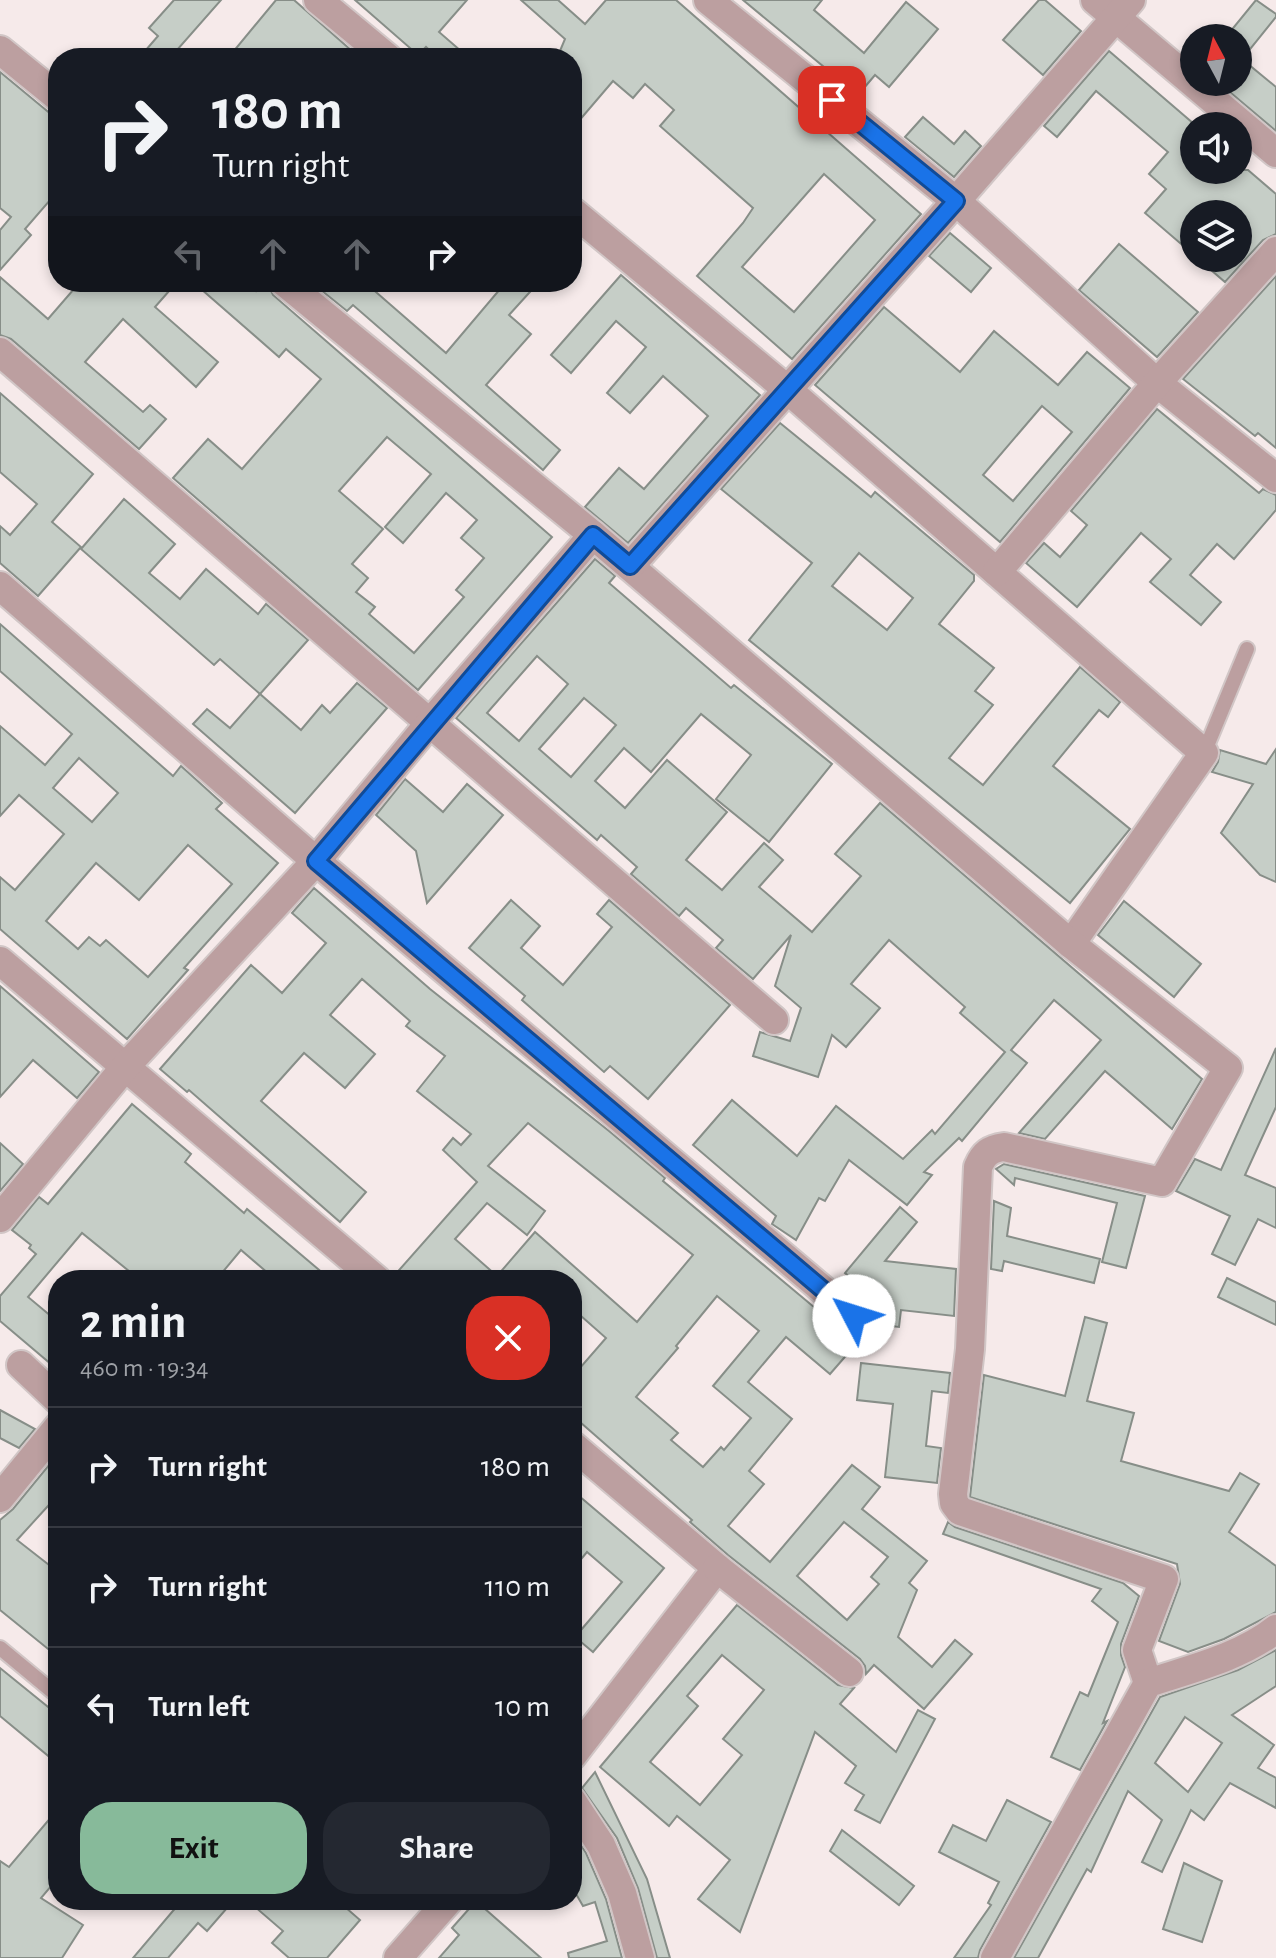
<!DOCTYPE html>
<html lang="en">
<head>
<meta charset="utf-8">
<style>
  body { margin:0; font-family:"Alegreya Sans",sans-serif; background:#242831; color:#f1f3f6; height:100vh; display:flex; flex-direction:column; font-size:30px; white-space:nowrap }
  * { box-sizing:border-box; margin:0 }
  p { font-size:26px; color:#9ea1a6 }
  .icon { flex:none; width:44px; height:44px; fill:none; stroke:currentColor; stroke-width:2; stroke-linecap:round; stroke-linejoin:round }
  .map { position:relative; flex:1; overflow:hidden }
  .panel { position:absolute; left:48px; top:1270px; width:534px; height:640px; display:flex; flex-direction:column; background:#171b24; border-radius:32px; box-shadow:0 4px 12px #0003 }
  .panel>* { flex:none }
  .banner { position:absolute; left:48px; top:48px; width:534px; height:244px; border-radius:32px; box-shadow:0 4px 12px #0003; background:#171b24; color:#f1f3f6; overflow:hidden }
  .needle { width:52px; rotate:353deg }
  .controls { position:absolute; left:1180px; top:24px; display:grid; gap:16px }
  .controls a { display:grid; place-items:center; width:72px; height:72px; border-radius:50%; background:#171b24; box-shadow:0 4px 12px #0003; font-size:40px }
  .pin { position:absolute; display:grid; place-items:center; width:68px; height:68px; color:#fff; margin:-34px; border-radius:16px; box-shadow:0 4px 12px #0006 }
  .me { position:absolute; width:88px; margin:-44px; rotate:310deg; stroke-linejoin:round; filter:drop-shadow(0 0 6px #0008) }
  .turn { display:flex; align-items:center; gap:28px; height:168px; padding:0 32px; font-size:36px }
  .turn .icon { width:104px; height:104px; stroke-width:2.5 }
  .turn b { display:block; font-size:56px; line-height:68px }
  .lanes { display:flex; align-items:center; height:76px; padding:0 32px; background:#0003; justify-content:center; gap:40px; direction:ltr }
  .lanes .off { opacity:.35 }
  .round { display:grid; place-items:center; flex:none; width:84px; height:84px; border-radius:32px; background:#242831 }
  .headline { display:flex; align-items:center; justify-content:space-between; height:136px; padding:0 32px }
  h1 { font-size:48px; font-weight:700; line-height:60px }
  .primary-button { display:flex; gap:16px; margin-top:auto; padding:16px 32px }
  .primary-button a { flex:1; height:92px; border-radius:32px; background:#87ba9a; color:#111; font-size:32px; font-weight:700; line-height:92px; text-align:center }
  .primary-button a+a { background:#242831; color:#f1f3f6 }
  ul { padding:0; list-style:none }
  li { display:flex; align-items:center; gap:24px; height:120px; padding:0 32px; border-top:2px solid #363941 }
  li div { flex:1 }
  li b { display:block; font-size:30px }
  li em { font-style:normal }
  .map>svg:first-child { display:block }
</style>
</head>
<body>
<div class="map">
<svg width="1276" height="1958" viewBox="0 0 1276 1958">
  <rect width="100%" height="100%" fill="#f6eaea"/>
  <g fill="#c6cec7" stroke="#878e88" stroke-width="2" fill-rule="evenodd">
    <path d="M174,0h47l-51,58h-31l19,-22 -9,-8z"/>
    <path d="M276,0h18l66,58h-132z"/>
    <path d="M355,0h112l-28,32 30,26h-31l-12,-11 -8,8z"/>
    <path d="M521,0h37l27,24 21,-24h70l245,214 -129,145 -95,-83 46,-53 10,-15 -93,-82 14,-16 -29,-26 -12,14 -20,-17 -41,48v-71h-15l8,-19zM824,174l51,46 -81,92 -52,-45z"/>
    <path d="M743,0h79l-8,10 50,43 42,-51 32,27 -49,58 -14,-12 -17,20z"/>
    <path d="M1039,0h6l36,31 -38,44 -40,-35z"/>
    <path d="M1256,0l20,14v3l-34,42 34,28v44l-58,-49h20v-44h-13z"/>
    <path d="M1109,51l85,73v46h54l28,24v40l-13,6 -38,42 -28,-24h41v-44h-44v41l-49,-42 21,-24 -17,-15 19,-22 -72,-61 -39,46 -13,-11z"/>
    <path d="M0,72l58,48v71l-33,38 6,6 -31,35v-40l11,-13 -11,-9z"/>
    <path d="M923,117l31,27 11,-13 16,15 -27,31 -49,-40z"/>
    <path d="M950,233l41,35 -20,24 -42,-36z"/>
    <path d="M1119,244l79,68 -41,45 -78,-67z"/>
    <path d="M621,275l139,120 -132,148 -43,-36 34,-39 25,21 64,-73 -45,-40 -33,37 -23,-20 39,-46 -30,-26 -45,52 -20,-18z"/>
    <path d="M1276,276v172l-18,-15 -3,3 -72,-57z"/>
    <path d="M0,277l48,42 32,-37h97l-22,25 63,55 -22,25 -73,-68 -38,43 58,50 7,-7 16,14 -27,30 -128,-110 -11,-4z"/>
    <path d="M193,282h53l10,9 7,-9h4l6,13 279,242 -134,153 -245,-212 35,-39 34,30 79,-90 -35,-30 -7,8zM387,437l44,37 -46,53 18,16 43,-50 31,27 -16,18 23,20 -28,32 8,7 -50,56 -45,-39 6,-7 -19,-15 12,-14 -16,-14 31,-35 -44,-38z"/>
    <path d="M311,282h62l-4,4 77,67 60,-71h33l-30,33 22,19 -45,51 74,65 -17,20 -190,-165 -6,6z"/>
    <path d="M884,307l76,65 34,-41 64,54 29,-33 43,36 -130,154 -185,-157zM1042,406l30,26 -59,69 -30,-26z"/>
    <path d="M0,393l93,81 -41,48 29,25 -43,49 -38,-33v-37l10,9 27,-31 -37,-32z"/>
    <path d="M1157,409l102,84 4,-4 13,6v15l-42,49 -17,-15 -27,31 31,27 -20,23 -51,-43 21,-23 -30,-26 -64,74 -51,-44 18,-20 16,14 27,-32 -16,-14z"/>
    <path d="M780,423l91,74 4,-5 99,83v6l-35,43 55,44 -19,23 18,14 -44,53 34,27 97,-118 40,35 -12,15 -9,-7 -46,56 77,63 -60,74 -321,-263 63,-77 -91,-74zM859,553l54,45 -26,32 -55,-44z"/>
    <path d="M124,499l51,45 -26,29 31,26 26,-30 52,45 8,-10 42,36 -48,54 -40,-35 -6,6 -133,-116z"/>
    <path d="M595,559l20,17 -6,7 72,62 50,43 3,-3 98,79 -63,78 -53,-43 35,-44 -50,-41 -50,58 -27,-24 -29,33 30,27 42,-48 60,52 -41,48 36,30 42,-47 19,17 -24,27 53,45 49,-56 -26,-22 45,-51 322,276 -30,50 -67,-58 -60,68 -26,-6 82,-93 -47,-40 -43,50 16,13 -65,78 -3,-3 -35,34 8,3 -25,30 -58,-45 -24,41 -6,-3 -23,42 -24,-16 4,-8 -83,-71 39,-45 65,56 39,-50 67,53 29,-29 3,4 70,-82 -45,-39 5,-6 -76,-67 -38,44 29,24 -34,39 -14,-12 -14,42 -65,-21 7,-24 30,9 11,-33 -26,-22 16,-51 -38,44 -37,-31 7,-8 -37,-32 -7,8 -48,-42 6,-7 -36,-32 -4,5 -141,-122zM537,656l31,28 -49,57 -32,-28zM584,698l32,27 -45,52 -32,-28z"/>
    <path d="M0,624l173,152 8,-10 41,37 -6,6 62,54 -94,105 4,2 -61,69 -127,-110v-52l15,13 49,-56 -45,-39 -19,21v-90l45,39 27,-31 -72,-63zM79,758l39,35 -26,29 -39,-34zM188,845l44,39 -84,93 -42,-37 -6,6 -11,-9 -11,12 -32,-28 50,-58 43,37z"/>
    <path d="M357,683l30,25 -92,105 -102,-89 14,-15 23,19 30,-34 41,36 21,-25 8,8z"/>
    <path d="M1276,749v133l-16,-7 -39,-42 32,-49 -41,-12 6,-10 2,-12 46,14z"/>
    <path d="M405,779l38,33 24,-28 36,31 -76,88 -11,-52 -40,-36z"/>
    <path d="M314,888l116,101 179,142 56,47 -2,3 194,162 -27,31 -44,-37 -38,45 44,37 -43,52 15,13 -36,42 42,36 82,-97 28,22 -18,22 65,52 -18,22 8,7 -19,47 34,30 23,-27 17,14 -48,55 -50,-44 -8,9 -1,-8 -5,-7 -132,-104 -38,-33 2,-2 -120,-105v-38l34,-39 -34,-30v-28h-178l-1,-3 84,-95 -34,-32 10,-12 8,7 10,-11 -54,-43 28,-35 -39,-30 4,-5 -48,-42 -32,36 45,39 -30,34 -41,-35 -43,48 105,91 -26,30 -151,-132 -2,2 -27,-23 91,-104 31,28 44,-50 -34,-30zM528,1123l165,132 -56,67 -102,-90 -38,44 -42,-37 32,-36 40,32 18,-24 -57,-45zM717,1296l42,35 -46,55 38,32 -27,32 -3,-3 -18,20 -32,-27 7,-7 -42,-36 42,-49 -2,-2zM844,1522l44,35 -17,20 8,7 -32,36 -50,-44z"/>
    <path d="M511,900l29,26 -19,22 42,37 49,-58 -15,-13 12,-14 121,105 -82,94 -38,-33 -6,6 -82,-72 3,-4 -56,-48z"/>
    <path d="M1124,901l77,63 -27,33 -76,-62z"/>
    <path d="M0,986l99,86 -22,26 -44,-38 -33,37z"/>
    <path d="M1276,1048v59l-31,68 31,13v40l-18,-9 -23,46 -23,-11 18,-38 -54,-25 19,-32 26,11z"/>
    <path d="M132,1104l59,50 -6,8 59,51 3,-4 84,71h-55l-35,-30 -25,30h-76l-58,-47 -54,64 30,25v48l-58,-49v-25l36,-42 -7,-6 2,-3 -19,-15 27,-33 9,7z"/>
    <path d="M0,1143l23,21 -23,27z"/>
    <path d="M1004,1164l141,32 -19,72 -24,-6 15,-59 -102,-25 -1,7 -18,-16z"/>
    <path d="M994,1201l17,7 -4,28 93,23 -6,24 -90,-22 -2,10 -11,-2z"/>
    <path d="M900,1207l17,15 -32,39 71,8 -2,47 -53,-6 -2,17 -26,-3 -8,10 6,-16 -3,-11 1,-14 -24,-20z"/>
    <path d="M1227,1278l49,24v23l-58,-28z"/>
    <path d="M1085,1317l22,6 -20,78 47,12 -13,48 108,30 11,-18 19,11 -30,48 47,34v46l-52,27 -36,13 -29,-11 21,-57 -3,-20 -207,-67 14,-122 81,21z"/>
    <path d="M861,1363l89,10 -2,20 -16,-2 -6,55 15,2 -4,35 -52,-6 8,-73 -36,-4z"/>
    <path d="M0,1410l35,19 -16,19 -19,-10z"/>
    <path d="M58,1454v41l-41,45 41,32v85l-58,-47v-90l13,-11z"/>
    <path d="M572,1490l92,78 -71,84 -18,-15 47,-55 -35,-30 -15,18z"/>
    <path d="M948,1522l7,5 168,56 16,13 -18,48v11l4,12 -22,56 4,-2 -27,49 -29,-13 29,-65 8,4 30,-74 -26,-21 9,-12 -158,-55z"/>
    <path d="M737,1605l101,80 16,3 -14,16 56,48 22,-42 17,9 -55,104 -25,-13 9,-15 -19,-12 11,-17 -41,-34 -75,200 -42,-33 32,-39 -53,-44 -8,10 -69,-59zM722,1655l42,35 -41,49 19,16 -42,50 -50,-43 48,-56 -11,-10z"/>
    <path d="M1276,1650v36l-44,29 42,30 -16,23 18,10v30l-46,-25 -26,37 -13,-10 -29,62 -20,-10 20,-42 -34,-29 -37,81 -4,-3 -49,89h-24l146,-261 78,-27zM1185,1717l37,26 -34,49 -33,-29z"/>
    <path d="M0,1668l58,47v49l-58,-48z"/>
    <path d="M595,1772l52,107 23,79h-13l-19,-70 -21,-50 -35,-50z"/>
    <path d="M1007,1800l44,22 -71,128 -2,8h-24l37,-53 -3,-2 11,-21 -60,-30 14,-27 33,16z"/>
    <path d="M58,1809v69l-17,20 42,27 -21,33h-62v-97l9,6z"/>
    <path d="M842,1830l72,56 -15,19 -69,-54z"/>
    <path d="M572,1832l14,21 20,46 16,59h-53l-1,-5 39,-12 -12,-39 -12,4 -11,-19z"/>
    <path d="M1184,1863l38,18 -20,61 -39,-13z"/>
    <path d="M173,1900h61l-27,31 -9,-8 -30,35h-35l45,-53z"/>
    <path d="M247,1900h90l23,20 -33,38h-38l-17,-15 11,-12z"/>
    <path d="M476,1901l65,57h-102l20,-23 -7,-7z"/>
  </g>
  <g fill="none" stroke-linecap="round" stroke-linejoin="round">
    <g stroke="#d1c6c6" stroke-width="18">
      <g id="lane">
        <path d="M1204,753l43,-104"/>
        <path d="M0,1648l58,48"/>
      </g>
    </g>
    <g stroke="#d1c6c6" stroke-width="32">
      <g id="street">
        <path d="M318,0l70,58"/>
        <path d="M708,0l248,201 201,182 119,95"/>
        <path d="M1095,0l181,153"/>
        <path d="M0,50l58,47"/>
        <path d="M572,211l216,179 416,363 -133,191"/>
        <path d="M284,282l309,253 478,409 157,124 -66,114 -158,-35c-14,2 -20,6 -26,20l-8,182 -17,145 1,9 6,8 204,68 -27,71 11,33"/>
        <path d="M0,352l774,668"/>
        <path d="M630,566l326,-365 175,-201"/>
        <path d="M997,572l160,-189 119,-132"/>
        <path d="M0,586l316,275 538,455"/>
        <path d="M0,961l377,319"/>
        <path d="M0,1218l125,-151 191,-206 113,-137 164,-189"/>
        <path d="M21,1365l37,35"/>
        <path d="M572,1445l145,123 -145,188"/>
        <path d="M0,1498l58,-71"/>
        <path d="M717,1568l132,104"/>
        <path d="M572,1801l29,44 21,48 18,65"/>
        <path d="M398,1958l51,-58"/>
        <path d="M995,1958l153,-275c42,-14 93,-26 128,-54"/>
      </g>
    </g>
    <use href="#lane" stroke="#bc9fa0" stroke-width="14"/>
    <use href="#street" stroke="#bc9fa0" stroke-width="28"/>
  </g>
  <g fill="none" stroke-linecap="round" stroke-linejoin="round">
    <g stroke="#114b97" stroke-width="20">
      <path id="route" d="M832,100l124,101 -326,365 -37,-31 -277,326 538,455"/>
    </g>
    <use href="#route" stroke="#1a73e8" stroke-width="14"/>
  </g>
</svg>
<div class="controls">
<a><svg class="needle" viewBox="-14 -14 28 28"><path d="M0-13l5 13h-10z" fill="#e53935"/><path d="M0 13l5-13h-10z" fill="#9ea1a6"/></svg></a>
<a><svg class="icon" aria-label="sound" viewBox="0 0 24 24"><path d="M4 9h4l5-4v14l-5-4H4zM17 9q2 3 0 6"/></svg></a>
<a><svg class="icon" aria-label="layers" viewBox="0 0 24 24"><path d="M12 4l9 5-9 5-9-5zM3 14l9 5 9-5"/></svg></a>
</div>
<div class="pin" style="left:832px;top:100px;background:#d93025"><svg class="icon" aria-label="arrive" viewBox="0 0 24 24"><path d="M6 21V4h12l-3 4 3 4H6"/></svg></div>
<svg class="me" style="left:854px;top:1316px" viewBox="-20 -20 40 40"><circle r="19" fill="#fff"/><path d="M0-13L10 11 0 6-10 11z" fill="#1a73e8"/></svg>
<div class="banner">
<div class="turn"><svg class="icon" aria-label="right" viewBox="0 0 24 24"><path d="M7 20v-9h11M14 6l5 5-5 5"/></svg><div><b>180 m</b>Turn right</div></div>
<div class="lanes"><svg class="icon off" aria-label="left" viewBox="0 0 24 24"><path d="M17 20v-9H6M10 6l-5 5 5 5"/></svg><svg class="icon off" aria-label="ahead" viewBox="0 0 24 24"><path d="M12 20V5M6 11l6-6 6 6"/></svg><svg class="icon off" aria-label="ahead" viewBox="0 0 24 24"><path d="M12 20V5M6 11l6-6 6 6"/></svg><svg class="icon" aria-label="right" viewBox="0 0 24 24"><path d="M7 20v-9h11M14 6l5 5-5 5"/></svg></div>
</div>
<section class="panel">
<div class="headline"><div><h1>2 min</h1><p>460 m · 19:34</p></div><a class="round" style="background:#d93025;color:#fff"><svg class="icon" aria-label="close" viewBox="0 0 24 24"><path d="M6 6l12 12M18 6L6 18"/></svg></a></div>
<ul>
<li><svg class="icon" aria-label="right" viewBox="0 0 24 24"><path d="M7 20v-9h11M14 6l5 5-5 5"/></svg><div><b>Turn right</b></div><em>180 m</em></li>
<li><svg class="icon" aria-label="right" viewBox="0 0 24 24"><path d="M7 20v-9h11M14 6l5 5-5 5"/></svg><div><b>Turn right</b></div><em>110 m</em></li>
<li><svg class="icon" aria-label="left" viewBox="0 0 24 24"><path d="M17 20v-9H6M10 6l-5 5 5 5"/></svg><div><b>Turn left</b></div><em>10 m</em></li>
</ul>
<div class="primary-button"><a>Exit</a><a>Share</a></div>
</section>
</div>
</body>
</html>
